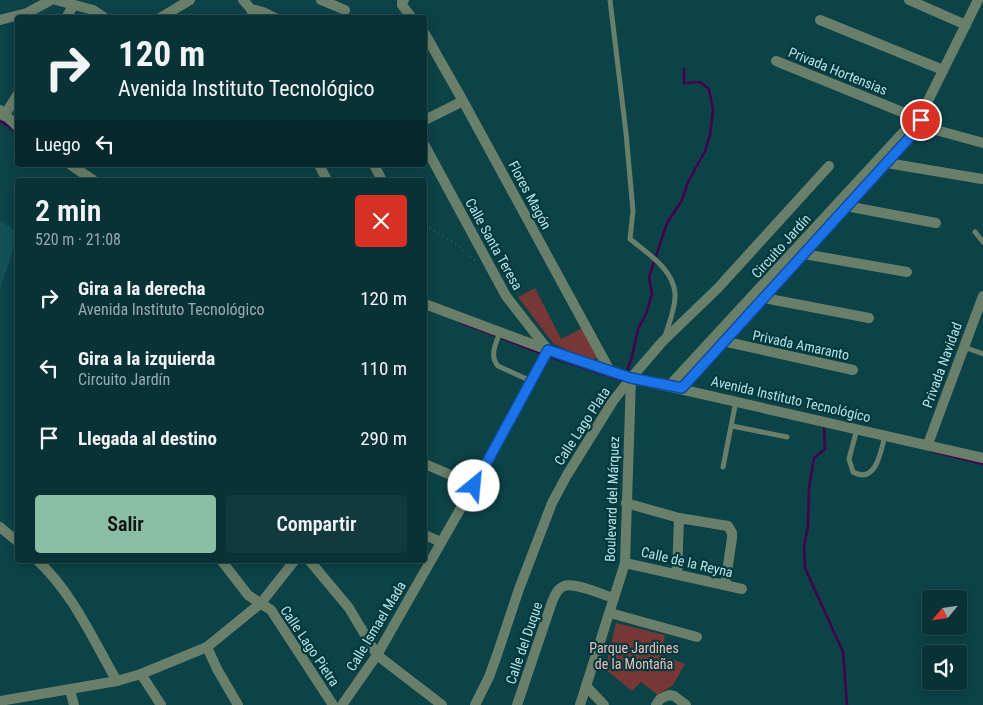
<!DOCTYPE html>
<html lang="es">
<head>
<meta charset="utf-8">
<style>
  body { margin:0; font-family:"Roboto Condensed",sans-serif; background:#123a3e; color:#f1f3f6; height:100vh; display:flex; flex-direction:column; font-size:19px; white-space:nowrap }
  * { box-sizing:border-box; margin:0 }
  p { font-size:16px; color:#99aaad }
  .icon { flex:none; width:28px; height:28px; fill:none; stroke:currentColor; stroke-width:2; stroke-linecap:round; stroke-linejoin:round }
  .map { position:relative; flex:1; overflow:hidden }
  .panel { position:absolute; left:15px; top:178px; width:412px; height:385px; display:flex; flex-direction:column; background:#093236; border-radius:5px; box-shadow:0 2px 12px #0003,0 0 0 1px #294d51 }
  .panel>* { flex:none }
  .banner { position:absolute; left:15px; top:15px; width:412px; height:152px; border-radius:5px; box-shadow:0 2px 12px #0003,0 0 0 1px #294d51; background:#093236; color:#f1f3f6; overflow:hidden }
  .needle { width:32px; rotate:241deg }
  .buttons { position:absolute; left:922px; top:590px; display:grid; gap:10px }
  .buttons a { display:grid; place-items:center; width:45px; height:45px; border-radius:5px; background:#093236; box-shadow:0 2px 12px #0003,0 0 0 1px #294d51; font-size:25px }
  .pin { position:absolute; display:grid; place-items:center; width:42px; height:42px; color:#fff; margin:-21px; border:2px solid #fff; border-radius:50%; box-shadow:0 1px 5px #0007 }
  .me { position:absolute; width:55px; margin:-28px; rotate:28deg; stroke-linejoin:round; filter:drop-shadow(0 0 4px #0008) }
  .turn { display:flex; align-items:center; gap:18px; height:105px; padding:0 20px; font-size:22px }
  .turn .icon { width:65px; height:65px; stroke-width:2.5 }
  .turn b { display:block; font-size:35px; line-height:42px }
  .then { display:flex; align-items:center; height:48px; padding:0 20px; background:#0003; gap:10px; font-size:19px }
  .round { display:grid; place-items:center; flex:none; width:52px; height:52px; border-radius:5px; background:#123a3e }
  .head { display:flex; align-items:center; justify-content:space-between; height:85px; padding:0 20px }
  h1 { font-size:30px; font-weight:600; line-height:38px }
  .button { display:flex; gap:10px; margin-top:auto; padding:10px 20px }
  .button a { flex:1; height:58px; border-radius:5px; background:#8abfa5; color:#111; font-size:20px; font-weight:600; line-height:58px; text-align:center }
  .button a+a { background:#123a3e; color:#f1f3f6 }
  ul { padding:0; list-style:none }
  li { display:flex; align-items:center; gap:15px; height:70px; padding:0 20px }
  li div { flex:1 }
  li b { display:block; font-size:19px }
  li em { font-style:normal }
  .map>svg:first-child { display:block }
</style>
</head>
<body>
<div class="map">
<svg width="983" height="705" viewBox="0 0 983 705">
  <rect width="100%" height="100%" fill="#0c4348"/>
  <path fill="#135157" d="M0,220l18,14 -18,56z"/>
  <g fill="#763735">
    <path d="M535,288l26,51 21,-11 17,31 -16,-1 -30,-15 -35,-46z"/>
    <path d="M616,623l49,12 -4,20 24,9 -12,21 -15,10 -17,-13 -9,9 -27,-22z"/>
  </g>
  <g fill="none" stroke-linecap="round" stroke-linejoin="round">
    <g stroke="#45004c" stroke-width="2.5">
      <path d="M0,119l3,4 15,9"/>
      <path d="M460,322l83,32"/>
      <path d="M548,356l76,25"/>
      <path d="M626,375l6,-19 6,-27 8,-15 6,-20 -3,-17 18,-54 15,-23 6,-18 17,-31 5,-16 3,-25 -4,-21 -9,-7 -16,1v-14"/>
      <path d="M824,427l1,22 -11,9 -5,30 -1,39 -4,18 1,23 38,84 4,53"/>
      <path d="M931,451l52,13"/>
    </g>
    <path stroke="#4c7e83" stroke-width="1" stroke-dasharray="1 4" stroke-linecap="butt" d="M425,226l30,17 23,20"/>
    <g stroke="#6a7f69" stroke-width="5">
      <path d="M610,0l16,133 7,78 -3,28c17,14 43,30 45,54 1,13 -6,31 -10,43"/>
      <path d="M975,232l8,10"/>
      <path d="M500,332c-4,11 -11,24 -2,34l33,15"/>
      <path d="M964,347l19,7"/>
      <path d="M732,426l55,11"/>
      <path d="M857,429l-8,30 4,13c23,13 28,-21 32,-37"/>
      <path d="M723,467l13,-66"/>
    </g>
    <g stroke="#6a7f69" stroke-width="10">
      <path d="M56,0l37,10 12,8"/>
      <path d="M243,0l8,9 3,9"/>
      <path d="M321,0l24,10"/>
      <path d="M404,0l-2,1v4l10,13"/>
      <path d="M909,0l57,25"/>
      <path d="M251,9l12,3 12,6"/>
      <path d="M66,18l7,-12"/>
      <path d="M160,18l30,-18"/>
      <path d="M0,20l27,-7 24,-13"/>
      <path d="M820,20l123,50"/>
      <path d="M425,34l38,67 147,270"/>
      <path d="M776,61l141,57"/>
      <path d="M4,116l14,-22"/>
      <path d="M425,120l38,-19"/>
      <path d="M914,124l69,19"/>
      <path d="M887,163l95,16"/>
      <path d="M319,165l8,15"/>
      <path d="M374,165l8,15"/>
      <path d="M846,206l90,17"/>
      <path d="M804,254l103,18"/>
      <path d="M764,298l105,20"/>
      <path d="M718,340l135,30"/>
      <path d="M670,385l241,-261 10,-9"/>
      <path d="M682,388l238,-262 1,-11 57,-115"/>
      <path d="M928,444l55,-148"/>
      <path d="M425,464l49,21"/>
      <path d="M626,503l53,15 49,8 4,7v5l-7,47"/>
      <path d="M0,527l18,15"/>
      <path d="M425,535l16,7"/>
      <path d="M37,560c36,33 56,80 80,121"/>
      <path d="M221,560l27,35 23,15 62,95"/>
      <path d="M309,560l40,48 28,47 65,50"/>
      <path d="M625,563l117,26"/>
      <path d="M677,574l2,-56"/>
      <path d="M610,613l87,24"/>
      <path d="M207,647l10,22 21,36"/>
      <path d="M141,674l20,31"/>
      <path d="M586,686l18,19"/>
      <path d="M70,690l4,15"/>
      <path d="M342,705l35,-50 97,-170 74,-135 -42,-54 -81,-150"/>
      <path d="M517,705l35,-103c3,-7 5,-13 12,-16 11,-4 39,9 50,12"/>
      <path d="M580,705l45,-142 6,-185 32,-37 55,-53 111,-122"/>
      <path d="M656,705l4,-6 9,-4 5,1 12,9"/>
    </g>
    <g stroke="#6a7f69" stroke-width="10">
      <path d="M0,110l18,17"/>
      <path d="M71,165l22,15"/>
      <path d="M425,304l123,46 83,28 352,80"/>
      <path d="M0,701l117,-20 24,-7 66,-27 54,-44 34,-43"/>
      <path d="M475,705l14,-28 8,-22 22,-66 33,-86 15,-28 46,-74 18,-23"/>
    </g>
  </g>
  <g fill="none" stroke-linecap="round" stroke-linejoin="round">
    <g stroke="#114b97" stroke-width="12">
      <path id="route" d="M474,486l74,-136 83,28 51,10 238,-262 1,-6"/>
    </g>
    <use href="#route" stroke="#1a73e8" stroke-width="9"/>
  </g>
  <g text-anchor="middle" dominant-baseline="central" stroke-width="4.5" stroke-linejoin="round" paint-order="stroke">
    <g font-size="14" fill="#b6e1e5" stroke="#00393d">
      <text transform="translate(838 71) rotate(22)">Privada Hortensias</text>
      <text transform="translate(530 195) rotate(62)">Flores Magón</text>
      <text transform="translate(494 244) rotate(61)">Calle Santa Teresa</text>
      <text transform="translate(781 246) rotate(-48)">Circuito Jardín</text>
      <text transform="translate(801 345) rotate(12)">Privada Amaranto</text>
      <text transform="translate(942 365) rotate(-70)">Privada Navidad</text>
      <text transform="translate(791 399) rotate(13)">Avenida Instituto Tecnológico</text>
      <text transform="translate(582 426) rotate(-57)">Calle Lago Plata</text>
      <text transform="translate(612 499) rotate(-88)">Boulevard del Márquez</text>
      <text transform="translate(687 562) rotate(13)">Calle de la Reyna</text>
      <text transform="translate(376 626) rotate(-59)">Calle Ismael Mada</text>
      <text transform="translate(524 643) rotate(-71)">Calle del Duque</text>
      <text transform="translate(310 646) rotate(56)">Calle Lago Pietra</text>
    </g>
    <g font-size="14" fill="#f3bbb7" stroke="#00393d">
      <text x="634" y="648">Parque Jardines<tspan x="634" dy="16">de la Montaña</tspan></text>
    </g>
  </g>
</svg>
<div class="buttons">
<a><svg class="needle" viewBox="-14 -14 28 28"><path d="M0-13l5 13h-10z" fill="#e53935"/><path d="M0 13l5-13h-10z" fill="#99aaad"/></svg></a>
<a><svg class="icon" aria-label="sound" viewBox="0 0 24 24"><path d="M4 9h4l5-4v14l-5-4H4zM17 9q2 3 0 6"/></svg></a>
</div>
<div class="pin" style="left:921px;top:120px;background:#d93025"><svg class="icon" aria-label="arrive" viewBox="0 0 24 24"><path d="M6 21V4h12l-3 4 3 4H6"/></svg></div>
<svg class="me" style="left:474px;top:486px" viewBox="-20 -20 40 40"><circle r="19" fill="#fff"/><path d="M0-13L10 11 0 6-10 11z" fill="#1a73e8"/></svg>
<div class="banner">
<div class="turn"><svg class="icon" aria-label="right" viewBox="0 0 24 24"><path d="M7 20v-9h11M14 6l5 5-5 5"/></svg><div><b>120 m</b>Avenida Instituto Tecnológico</div></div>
<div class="then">Luego<svg class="icon" aria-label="left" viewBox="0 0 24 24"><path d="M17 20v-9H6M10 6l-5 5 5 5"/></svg></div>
</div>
<section class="panel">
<div class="head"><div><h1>2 min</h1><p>520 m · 21:08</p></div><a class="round" style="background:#d93025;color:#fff"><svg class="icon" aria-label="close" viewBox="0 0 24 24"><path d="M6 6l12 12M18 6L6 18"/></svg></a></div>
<ul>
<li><svg class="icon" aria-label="right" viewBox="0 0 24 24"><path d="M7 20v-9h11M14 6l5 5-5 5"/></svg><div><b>Gira a la derecha</b><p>Avenida Instituto Tecnológico</p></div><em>120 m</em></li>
<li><svg class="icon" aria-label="left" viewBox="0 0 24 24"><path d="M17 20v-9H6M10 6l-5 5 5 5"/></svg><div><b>Gira a la izquierda</b><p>Circuito Jardín</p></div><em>110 m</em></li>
<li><svg class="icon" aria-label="arrive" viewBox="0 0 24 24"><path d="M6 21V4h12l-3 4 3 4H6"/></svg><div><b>Llegada al destino</b></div><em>290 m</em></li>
</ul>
<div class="button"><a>Salir</a><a>Compartir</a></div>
</section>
</div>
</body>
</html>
